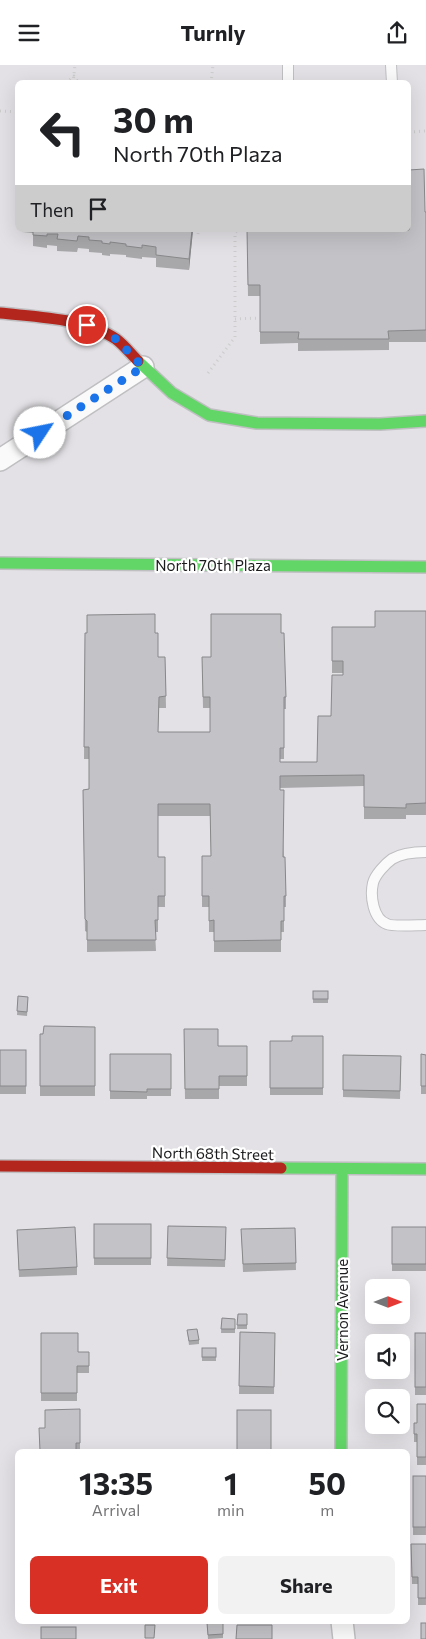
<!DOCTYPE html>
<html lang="en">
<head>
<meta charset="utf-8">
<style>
  body { margin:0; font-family:Commissioner,sans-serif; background:#f2f2f2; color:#202124; height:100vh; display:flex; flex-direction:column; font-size:19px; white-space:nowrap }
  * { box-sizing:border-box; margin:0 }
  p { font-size:16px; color:#757577 }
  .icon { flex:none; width:28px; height:28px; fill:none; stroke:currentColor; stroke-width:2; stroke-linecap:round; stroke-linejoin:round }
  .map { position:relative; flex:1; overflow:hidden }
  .sheet { position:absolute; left:15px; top:1384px; width:395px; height:175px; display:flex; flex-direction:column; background:#fff; border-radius:8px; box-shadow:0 5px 20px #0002 }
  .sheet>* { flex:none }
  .top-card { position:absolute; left:15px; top:15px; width:396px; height:152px; border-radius:8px; box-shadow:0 5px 20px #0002; background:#fff; color:#202124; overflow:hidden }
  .needle { width:32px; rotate:90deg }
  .buttons { position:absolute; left:365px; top:1214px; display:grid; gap:10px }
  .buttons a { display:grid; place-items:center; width:45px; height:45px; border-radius:8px; background:#fff; box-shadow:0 5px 20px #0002; font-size:25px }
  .pin { position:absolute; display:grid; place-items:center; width:42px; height:42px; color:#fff; margin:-21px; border:2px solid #fff; border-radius:50%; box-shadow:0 1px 5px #0007 }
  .me { position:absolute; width:55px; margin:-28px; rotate:56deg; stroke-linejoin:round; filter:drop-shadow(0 0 4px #0008) }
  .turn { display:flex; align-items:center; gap:18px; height:105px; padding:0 15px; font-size:22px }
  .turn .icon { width:65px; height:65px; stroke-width:2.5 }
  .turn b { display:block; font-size:35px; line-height:42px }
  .then { display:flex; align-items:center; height:48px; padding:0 15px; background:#0003; gap:10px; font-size:19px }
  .eta { display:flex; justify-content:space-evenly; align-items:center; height:85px; text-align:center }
  .eta b { font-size:30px; font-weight:700; line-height:35px }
  .action { display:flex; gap:10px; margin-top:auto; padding:10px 15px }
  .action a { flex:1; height:58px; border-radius:8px; background:#d93025; color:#fff; font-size:20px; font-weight:700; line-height:58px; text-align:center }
  .action a+a { background:#f2f2f2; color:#202124 }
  header { display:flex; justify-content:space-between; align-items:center; height:65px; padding:0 15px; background:#fff; font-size:22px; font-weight:700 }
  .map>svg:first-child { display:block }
</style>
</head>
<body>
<header><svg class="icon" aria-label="menu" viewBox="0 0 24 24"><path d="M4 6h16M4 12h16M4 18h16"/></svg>Turnly<svg class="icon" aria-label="share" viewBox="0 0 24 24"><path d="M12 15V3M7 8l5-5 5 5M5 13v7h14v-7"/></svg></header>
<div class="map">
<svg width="426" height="1574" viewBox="0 0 426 1574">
  <rect width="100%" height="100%" fill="#e3e1e5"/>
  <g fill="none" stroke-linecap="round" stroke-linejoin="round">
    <g stroke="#bfbec1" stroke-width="12">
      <g id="lane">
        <path d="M391,0l1,18"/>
        <path d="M288,18v-18"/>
        <path d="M426,787c-11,0 -24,1 -34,7 -7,5 -17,16 -19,24 -3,13 0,36 14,41 6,3 31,1 39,1"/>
      </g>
    </g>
    <g stroke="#bfbec1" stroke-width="24">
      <g id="street">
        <path d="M0,395l143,-93"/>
        <path d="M342,1556l2,18"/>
      </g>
    </g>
    <g stroke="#bfbec1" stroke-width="14">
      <g id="fast">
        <path d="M138,296l34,32 37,22 48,8 123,1 46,-3"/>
        <path d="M0,498l426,4"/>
        <path d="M281,1103l145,1"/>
        <path d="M341,1386l1,-282"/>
      </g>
    </g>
    <g stroke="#bfbec1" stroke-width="14">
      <g id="jam">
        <path d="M0,248c35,4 86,5 116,26 8,6 15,15 22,22"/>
        <path d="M0,1101l281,2"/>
      </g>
    </g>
    <g stroke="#ccc" stroke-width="3" stroke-dasharray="1 4" stroke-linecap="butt">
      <path d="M66,18l8,-7 5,7"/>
      <path d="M73,18l2,-18"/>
      <path d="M211,18l2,-18"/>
      <path d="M0,46l18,1"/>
      <path d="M409,67l17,-1"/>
      <path d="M198,169l1,-4"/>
      <path d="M235,254l25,-1"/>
      <path d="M208,308l27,-36v-104l3,-3"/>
    </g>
    <use href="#lane" stroke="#fbfafb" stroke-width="10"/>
    <use href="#street" stroke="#fbfafb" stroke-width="21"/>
    <use href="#fast" stroke="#63d668" stroke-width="11"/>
    <use href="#jam" stroke="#b3261e" stroke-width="11"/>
  </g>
  <g fill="#a8a7aa">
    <path d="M426,147v130h-37v8l-91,1v-8l-38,1v-48h-12l-1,-66z"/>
    <path d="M22,165h171l-4,40 -33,-3v-9l-14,-1v2l-16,-2v-2l-16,-1v2l-8,-1v-2l-13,-1v-3l-11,-1 -1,4 -20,-1v-5l-10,-1v3l-14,-2v-13l-11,-1z"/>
    <path d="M426,546v204h-20v4h-42v-33l-84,2 6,108v11h-2v25h-3v20h-67v-20h-5v-25h-7v-51h9l-1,-40h-52v41h7v50h-7v25h-3l1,19 -69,1v-20l-2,-1 -2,-141 6,-1v-30h-5l1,-126h70l3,24h7l1,51h-7l-1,24h52v-24h-7l-1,-51h9l70,-24 5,64v12h-2v50h-4v3h37l26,-87v-2h-11v-46h43z"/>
    <rect x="313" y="926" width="15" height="12"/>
    <path d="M18,931l10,1 -1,19 -10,-1z"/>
    <path d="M95,962v69h-55v-62z"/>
    <path d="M184,964l34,17h29v40h-28v13h-34z"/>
    <path d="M323,971v59h-53v-54h22z"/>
    <rect x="0" y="985" width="26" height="44"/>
    <path d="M110,989h61v42h-24v3h-37z"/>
    <path d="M421,989l5,1v39h-5z"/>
    <path d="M343,990l58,1 -1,43 -57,-2z"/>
    <rect x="94" y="1159" width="57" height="41"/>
    <path d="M168,1161l58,1 -1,40 -58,-1z"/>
    <rect x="392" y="1162" width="34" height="44"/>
    <path d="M295,1163l1,42 -53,2 -2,-43z"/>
    <path d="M17,1165l60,37v8l-58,2z"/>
    <path d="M238,1249h9v15h-10z"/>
    <path d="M222,1253l13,1v14h-14z"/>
    <path d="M187,1265l12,10v4l-10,1z"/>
    <path d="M240,1267l35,1 -1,61h-35z"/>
    <path d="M41,1268l37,19h11v21h-12v28h-36z"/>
    <rect x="415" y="1268" width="11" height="62"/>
    <rect x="202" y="1283" width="14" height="13"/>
    <path d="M426,1339v61h-9v-23h-3v-19h3z"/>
    <path d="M80,1344v41h-4l-31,-22z"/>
    <rect x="413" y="1411" width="13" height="59"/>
    <path d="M411,1479h15v61h-8v-21h-6z"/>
    <path d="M223,1557v16l-15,1 -1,-16z"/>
  </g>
  <path fill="#88888b" d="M192,165h1l-4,40v-11z"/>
  <g fill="#c3c2c6" stroke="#88888b">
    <path d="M424,104l1,43h1v118l-38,1 1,8h-91l1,-7h-39v-47h-12l-1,-55h162v-60z"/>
    <path d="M33,165h159l-3,29 -33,-4v-8l-14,-2v3l-16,-2v-2l-16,-2v2l-8,-1v-2l-13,-1v-3l-11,-1 -1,5 -20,-2 1,-5h-11v2l-14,-1z"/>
    <path d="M375,546h51v192l-20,1v4l-42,-1v-32l-84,1v14h4l-1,67h2l1,39h-2v25h-3v19l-67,1v-21l-5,1v-25h-7v-40h9l-1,-52h-52v53h7v39h-7v24h-3l1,20h-69v-19l-2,-2 -2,-129 6,-1v-42h-5l1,-114h2v-18l68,-1v19h3v24h7l1,39 -7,1 -1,35h52v-35h-7l-1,-40h9v-43h70v19h3l2,64h-2v51h-4v14h37l1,-46h13l1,-41h11v-14h-11v-34h43z"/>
    <rect x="313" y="926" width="15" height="8"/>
    <path d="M18,931l10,1 -1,15 -10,-1z"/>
    <path d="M44,961l51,1v59h-55v-52h3z"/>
    <path d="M184,964h34v17h29v30h-28v13h-34z"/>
    <path d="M292,971h31v52h-53v-47h22z"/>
    <rect x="0" y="985" width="26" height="36"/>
    <path d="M110,989h61v35h-24v3l-37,-1z"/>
    <path d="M421,989l5,1v31h-5z"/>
    <path d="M343,990l58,1 -1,35 -57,-1z"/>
    <rect x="94" y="1159" width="57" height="34"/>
    <path d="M168,1161l58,1 -1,33 -58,-2z"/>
    <path d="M75,1162l2,40 -58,3 -2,-40z"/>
    <rect x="392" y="1162" width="34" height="37"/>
    <path d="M295,1163l1,35 -53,1 -2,-35z"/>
    <path d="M238,1249h9v11h-10z"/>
    <path d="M222,1253l13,1v10h-14z"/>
    <path d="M197,1264l2,11 -10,1 -2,-11z"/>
    <path d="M240,1267l35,1 -1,54 -35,-1z"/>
    <path d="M41,1268h37v19h11v14h-12v27h-36z"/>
    <rect x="415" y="1268" width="11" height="54"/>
    <rect x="202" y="1283" width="14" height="9"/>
    <path d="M417,1339h9v53h-9v-23h-3v-11h3z"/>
    <path d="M80,1344v34h-4v8h-36l-1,-23h6v-18z"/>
    <rect x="237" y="1345" width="34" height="41"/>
    <rect x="413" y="1411" width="13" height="51"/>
    <path d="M411,1479h15v54h-8v-21h-6z"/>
    <path d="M223,1557v12l-15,1 -1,-12z"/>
    <rect x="421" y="1558" width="5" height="16"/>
    <path d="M145,1560h10l-1,13h-9z"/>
    <path d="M237,1560h35v14h-36z"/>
    <rect x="41" y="1562" width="35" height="12"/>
  </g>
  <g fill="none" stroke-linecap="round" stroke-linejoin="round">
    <path stroke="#1a73e8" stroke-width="9" stroke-dasharray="0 16.2" d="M40,368l103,-66 -27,-28 -29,-14"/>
  </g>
  <g text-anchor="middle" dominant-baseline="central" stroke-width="4.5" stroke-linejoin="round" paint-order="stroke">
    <g font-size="15" fill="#1a191b" stroke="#fff">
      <text x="213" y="500">North 70th Plaza</text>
      <text transform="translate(213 1088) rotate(1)">North 68th Street</text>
      <text transform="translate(342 1245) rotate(-90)">Vernon Avenue</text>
    </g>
  </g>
</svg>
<div class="buttons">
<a><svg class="needle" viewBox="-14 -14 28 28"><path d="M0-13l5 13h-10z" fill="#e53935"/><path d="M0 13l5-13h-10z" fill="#757577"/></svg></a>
<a><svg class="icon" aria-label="sound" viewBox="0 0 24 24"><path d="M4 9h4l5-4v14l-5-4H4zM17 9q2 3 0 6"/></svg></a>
<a><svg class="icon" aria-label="search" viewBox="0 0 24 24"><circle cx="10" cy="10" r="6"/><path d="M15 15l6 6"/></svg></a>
</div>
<div class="pin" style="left:87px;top:260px;background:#d93025"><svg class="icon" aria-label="arrive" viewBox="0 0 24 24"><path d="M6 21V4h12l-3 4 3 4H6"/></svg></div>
<svg class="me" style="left:40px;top:368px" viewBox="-20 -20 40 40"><circle r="19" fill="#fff"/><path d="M0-13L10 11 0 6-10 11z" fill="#1a73e8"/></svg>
<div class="top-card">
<div class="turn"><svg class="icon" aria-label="left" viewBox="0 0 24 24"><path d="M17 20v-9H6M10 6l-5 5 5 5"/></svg><div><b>30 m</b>North 70th Plaza</div></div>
<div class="then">Then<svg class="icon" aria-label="arrive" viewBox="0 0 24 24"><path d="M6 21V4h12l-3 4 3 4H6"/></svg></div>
</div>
<section class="sheet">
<div class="eta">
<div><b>13:35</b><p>Arrival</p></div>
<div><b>1</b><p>min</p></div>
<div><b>50</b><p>m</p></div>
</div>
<div class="action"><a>Exit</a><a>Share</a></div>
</section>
</div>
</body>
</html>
